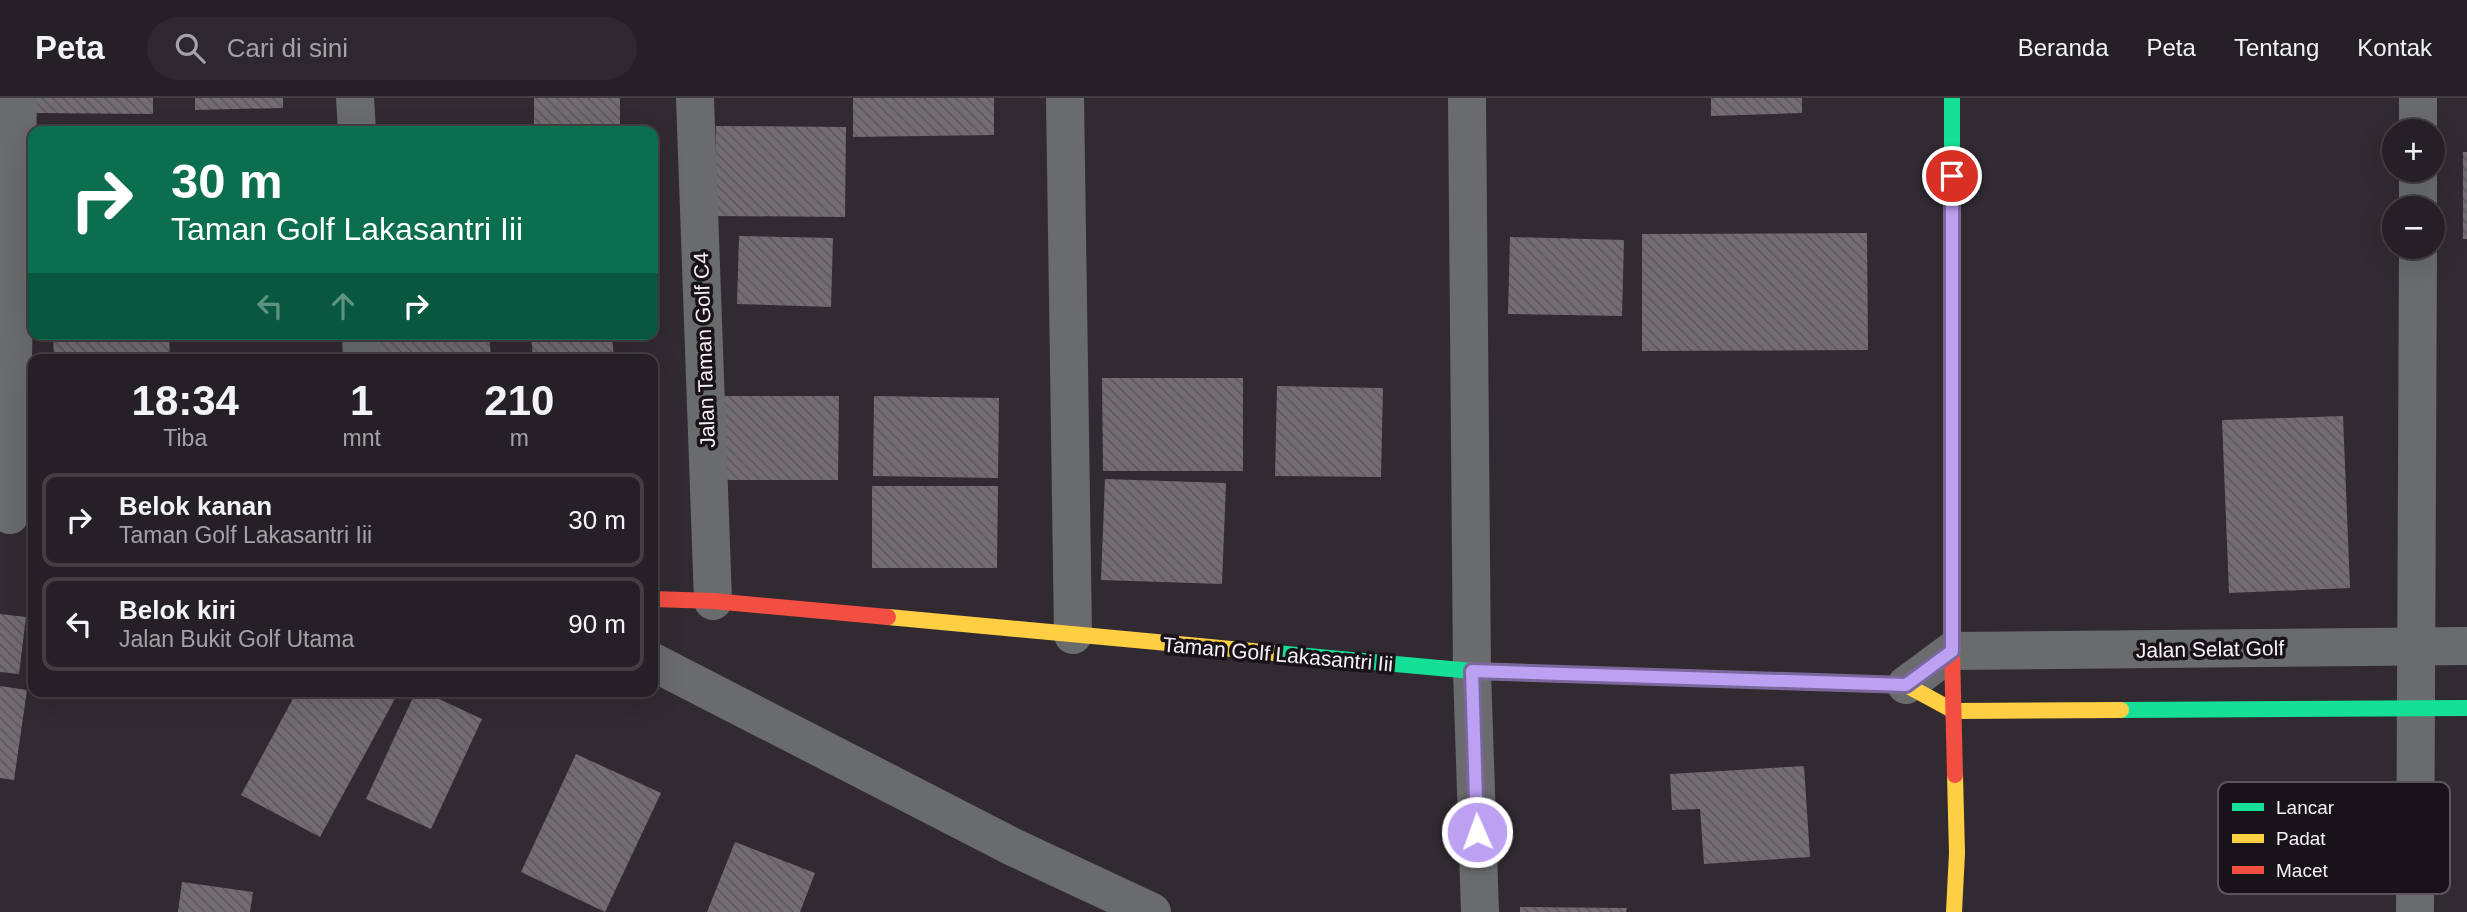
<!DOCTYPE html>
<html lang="id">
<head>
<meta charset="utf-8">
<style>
  body { margin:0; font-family:Helvetica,sans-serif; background:#2d282d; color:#f1f3f6; height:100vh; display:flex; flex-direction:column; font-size:26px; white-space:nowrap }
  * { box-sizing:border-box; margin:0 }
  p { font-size:23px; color:#a3a3a7 }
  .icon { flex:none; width:38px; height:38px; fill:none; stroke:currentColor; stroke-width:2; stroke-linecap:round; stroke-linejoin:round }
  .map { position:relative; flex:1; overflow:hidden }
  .drawer { position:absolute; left:28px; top:256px; width:630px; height:343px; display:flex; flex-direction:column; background:#252025; border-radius:14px; box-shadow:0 7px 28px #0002,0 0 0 2px #423e42 }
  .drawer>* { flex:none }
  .guide { position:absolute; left:28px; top:28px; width:630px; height:214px; border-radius:14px; box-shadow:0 7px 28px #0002,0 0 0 2px #423e42; background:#0b6e4f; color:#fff; overflow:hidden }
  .tools { position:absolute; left:2382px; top:21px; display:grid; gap:14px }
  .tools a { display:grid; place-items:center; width:63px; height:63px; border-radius:50%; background:#252025; box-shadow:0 7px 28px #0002,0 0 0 2px #423e42; font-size:35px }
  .pin { position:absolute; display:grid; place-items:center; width:60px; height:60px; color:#fff; margin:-30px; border:4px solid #fff; border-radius:50%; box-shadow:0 2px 7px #0007 }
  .me { position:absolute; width:77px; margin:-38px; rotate:358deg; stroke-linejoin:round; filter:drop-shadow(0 0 5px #0008) }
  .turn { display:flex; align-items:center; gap:24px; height:147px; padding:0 28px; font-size:32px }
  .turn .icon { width:91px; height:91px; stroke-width:2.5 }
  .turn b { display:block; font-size:49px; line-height:60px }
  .lanes { display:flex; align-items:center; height:66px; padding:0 28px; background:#0003; justify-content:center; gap:35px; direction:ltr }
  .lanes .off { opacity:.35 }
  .eta { display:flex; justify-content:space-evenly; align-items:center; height:119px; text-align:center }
  .eta b { font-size:42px; font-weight:600; line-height:49px }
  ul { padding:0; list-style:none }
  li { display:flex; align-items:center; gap:21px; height:94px; margin:0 14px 10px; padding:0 14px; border:4px solid #423e42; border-radius:14px }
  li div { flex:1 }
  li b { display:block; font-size:26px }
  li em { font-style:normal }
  header { display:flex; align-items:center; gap:42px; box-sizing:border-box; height:98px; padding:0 35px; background:#252025; border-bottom:2px solid #423e42 }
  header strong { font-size:33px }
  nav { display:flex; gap:38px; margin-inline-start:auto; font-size:24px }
  .search { width:490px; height:63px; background:#2d282d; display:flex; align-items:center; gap:18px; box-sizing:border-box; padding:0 24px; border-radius:38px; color:#a3a3a7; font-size:26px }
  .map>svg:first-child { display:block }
</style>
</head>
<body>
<header>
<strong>Peta</strong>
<div class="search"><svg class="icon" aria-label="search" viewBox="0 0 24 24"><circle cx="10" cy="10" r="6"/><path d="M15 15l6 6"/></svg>Cari di sini</div>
<nav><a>Beranda</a><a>Peta</a><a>Tentang</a><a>Kontak</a></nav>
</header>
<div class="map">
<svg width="2467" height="814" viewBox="0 0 2467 814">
  <defs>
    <pattern id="building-back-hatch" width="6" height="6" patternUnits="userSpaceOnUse" patternTransform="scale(1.75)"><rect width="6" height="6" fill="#726d72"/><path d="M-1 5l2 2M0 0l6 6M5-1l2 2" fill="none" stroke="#5c595c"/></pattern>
  </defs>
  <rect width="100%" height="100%" fill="#312b31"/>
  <g fill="url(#building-back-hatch)">
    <path d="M36,0h117v16l-118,-1z"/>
    <path d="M195,0h88v10l-88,2z"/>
    <rect x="534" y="0" width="86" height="33"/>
    <path d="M853,0h141v37l-141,2z"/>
    <path d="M1711,0h91v15l-91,3z"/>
    <path d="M716,28l130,1 -1,90 -130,-1z"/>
    <rect x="2463" y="54" width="4" height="87"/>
    <path d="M1867,135l1,117 -226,1v-117z"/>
    <path d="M739,138l94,2 -2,69 -94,-3z"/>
    <path d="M1510,139l114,3 -2,76 -114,-2z"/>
    <path d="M53,236h116l1,25h-116z"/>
    <path d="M370,236h119l2,23 -119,2z"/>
    <path d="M531,236h81l2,25h-81z"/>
    <path d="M1102,280h141v93h-140z"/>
    <path d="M1277,288l106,2 -2,89 -106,-1z"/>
    <path d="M724,298h115l-1,84h-114z"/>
    <path d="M874,298l125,2 -1,80 -125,-2z"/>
    <path d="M2343,318l7,172 -121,5 -7,-173z"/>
    <path d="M1105,381l121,4 -4,101 -121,-4z"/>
    <path d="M872,388h126l-1,82h-125z"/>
    <path d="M0,516l26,3 -7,57 -19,-2z"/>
    <path d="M0,588l27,4 -13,90 -14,-2z"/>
    <path d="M297,593l101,2 -78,144 -79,-42z"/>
    <path d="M416,593h6l60,28 -51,110 -65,-30z"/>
    <path d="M576,656l85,39 -56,119 -84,-40z"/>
    <path d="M1804,668l6,91 -106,7 -4,-55 -28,1 -2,-36z"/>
    <path d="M735,744l80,31 -15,39h-93z"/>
    <path d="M182,784l71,10 -3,20h-72z"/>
    <path d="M1520,809l107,1 -1,4h-106z"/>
  </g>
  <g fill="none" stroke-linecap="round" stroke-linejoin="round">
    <g stroke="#696b6c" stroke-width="38">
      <path d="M355,0l2,33"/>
      <path d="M695,0l18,503"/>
      <path d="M1065,0l8,537"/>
      <path d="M1467,0l5,573 8,241"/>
      <path d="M2418,33v-33"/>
      <path d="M2418,110v-38"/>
      <path d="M361,236l1,25"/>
      <path d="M10,417l8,-417"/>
      <path d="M653,564l362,186 137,64"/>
      <path d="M1906,587l46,-34 515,-5"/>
      <path d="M2415,814l3,-665"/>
    </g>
    <g stroke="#16e098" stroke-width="16">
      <path d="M1952,0v388"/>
      <path d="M1275,555l197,18 351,11"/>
      <path d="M2121,612l346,-2"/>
    </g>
    <g stroke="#ffcf43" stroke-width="16">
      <path d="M888,519l387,36"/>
      <path d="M1823,584l83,3 48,26 167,-1"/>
      <path d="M1954,814l3,-59 -2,-78"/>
    </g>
    <g stroke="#f24e42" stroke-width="16">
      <path d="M1952,388v165l3,124"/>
      <path d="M653,501l60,2 175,16"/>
    </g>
  </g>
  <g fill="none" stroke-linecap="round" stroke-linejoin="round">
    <g stroke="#7a689d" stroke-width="18">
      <path id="route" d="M1477,734l-5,-161 434,14 46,-34v-475"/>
    </g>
    <use href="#route" stroke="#bca0f2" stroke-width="12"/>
  </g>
  <g text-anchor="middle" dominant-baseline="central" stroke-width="7" stroke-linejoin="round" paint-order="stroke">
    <g font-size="21" fill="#f7f0f7" stroke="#181318">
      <text transform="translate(704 252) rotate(-92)">Jalan Taman Golf C4</text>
      <text transform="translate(2210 551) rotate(-1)">Jalan Selat Golf</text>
      <text transform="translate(1278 556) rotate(5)">Taman Golf Lakasantri Iii</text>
    </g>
  </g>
  <rect x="2218" y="684" width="232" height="112" rx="10" fill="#181318" stroke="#5b555b" stroke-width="2"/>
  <rect x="2232" y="705" width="32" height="8" fill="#16e098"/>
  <rect x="2232" y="736" width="32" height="9" fill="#ffcf43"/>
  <rect x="2232" y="768" width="32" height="8" fill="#f24e42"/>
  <g font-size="19" fill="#f7f0f7">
    <text x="2276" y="716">Lancar</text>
    <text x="2276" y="747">Padat</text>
    <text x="2276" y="779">Macet</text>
  </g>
</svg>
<div class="tools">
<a>+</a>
<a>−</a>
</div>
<div class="pin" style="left:1952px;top:78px;background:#d93025"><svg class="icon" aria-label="arrive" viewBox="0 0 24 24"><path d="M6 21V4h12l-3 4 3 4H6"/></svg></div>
<svg class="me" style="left:1477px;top:734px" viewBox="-20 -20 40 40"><circle r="17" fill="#bca0f2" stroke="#fff" stroke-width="3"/><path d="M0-11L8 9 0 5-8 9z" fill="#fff"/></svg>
<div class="guide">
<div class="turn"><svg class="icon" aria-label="right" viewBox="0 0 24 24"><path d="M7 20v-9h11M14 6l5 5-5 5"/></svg><div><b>30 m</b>Taman Golf Lakasantri Iii</div></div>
<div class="lanes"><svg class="icon off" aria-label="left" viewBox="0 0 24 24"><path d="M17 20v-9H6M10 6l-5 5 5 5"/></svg><svg class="icon off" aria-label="ahead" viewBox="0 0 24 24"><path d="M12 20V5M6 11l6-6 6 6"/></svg><svg class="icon" aria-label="right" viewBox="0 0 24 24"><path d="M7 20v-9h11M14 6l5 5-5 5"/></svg></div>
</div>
<section class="drawer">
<div class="eta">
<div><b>18:34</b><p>Tiba</p></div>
<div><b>1</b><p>mnt</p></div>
<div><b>210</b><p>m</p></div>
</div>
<ul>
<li><svg class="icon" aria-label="right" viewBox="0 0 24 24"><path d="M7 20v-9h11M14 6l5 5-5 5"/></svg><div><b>Belok kanan</b><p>Taman Golf Lakasantri Iii</p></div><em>30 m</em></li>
<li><svg class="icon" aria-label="left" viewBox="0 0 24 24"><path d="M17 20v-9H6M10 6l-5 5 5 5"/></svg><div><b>Belok kiri</b><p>Jalan Bukit Golf Utama</p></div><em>90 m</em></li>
</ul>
</section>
</div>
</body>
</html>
